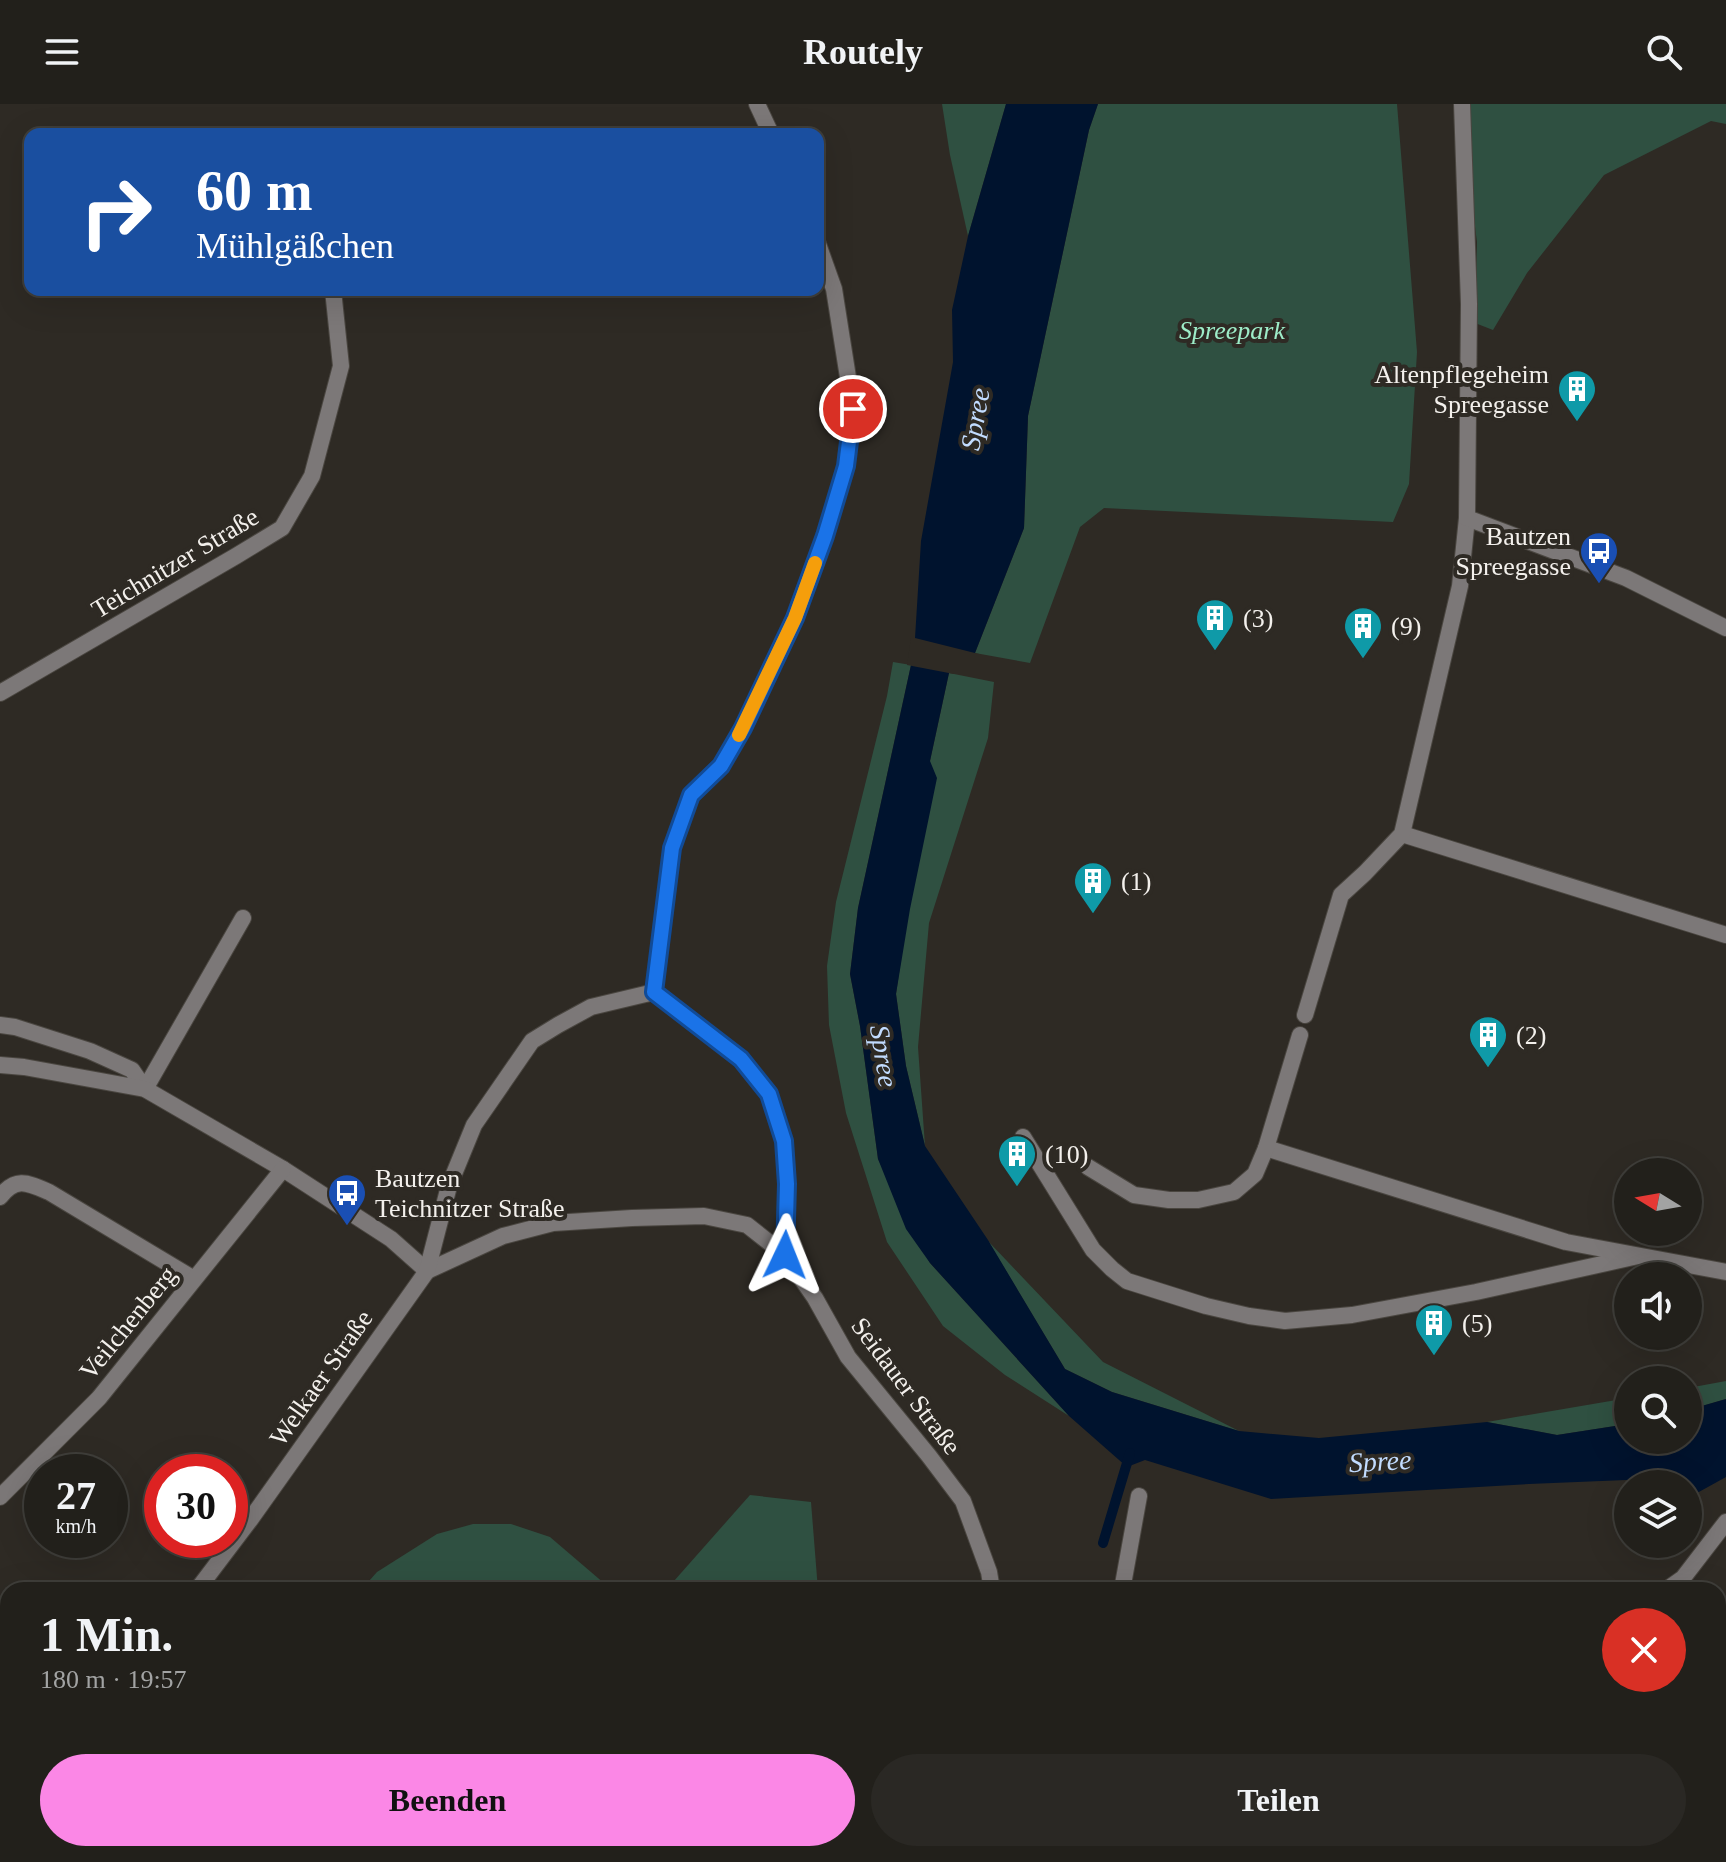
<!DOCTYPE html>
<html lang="de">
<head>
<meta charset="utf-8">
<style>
  body { margin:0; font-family:Georgia,serif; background:#2a2824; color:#f1f3f6; height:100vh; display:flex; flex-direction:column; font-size:30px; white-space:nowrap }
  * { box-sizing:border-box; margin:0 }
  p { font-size:26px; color:#a2a3a3 }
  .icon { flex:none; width:44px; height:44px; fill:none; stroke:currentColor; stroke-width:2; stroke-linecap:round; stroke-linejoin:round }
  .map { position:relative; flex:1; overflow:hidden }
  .panel { position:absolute; left:0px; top:1478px; width:1726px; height:280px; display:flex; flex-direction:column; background:#22201b; border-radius:24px 24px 0 0; box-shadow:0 8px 32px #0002,0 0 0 2px #3f3e3a }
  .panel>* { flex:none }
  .banner { position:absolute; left:24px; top:24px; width:800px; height:168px; border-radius:16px; box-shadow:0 8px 32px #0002,0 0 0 2px #3f3e3a; background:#1a4fa0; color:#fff; overflow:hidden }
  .needle { width:52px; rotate:281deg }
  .buttons { position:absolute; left:1614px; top:1054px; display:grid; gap:16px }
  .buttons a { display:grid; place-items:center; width:88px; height:88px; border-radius:50%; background:#22201b; box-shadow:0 8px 32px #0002,0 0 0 2px #3f3e3a; font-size:40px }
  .speed { position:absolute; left:24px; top:1350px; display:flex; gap:16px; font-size:40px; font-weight:700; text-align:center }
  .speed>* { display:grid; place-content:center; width:104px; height:104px; border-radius:50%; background:#22201b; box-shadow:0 8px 32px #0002,0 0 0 2px #3f3e3a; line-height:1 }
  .speed small { font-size:20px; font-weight:400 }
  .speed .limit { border:12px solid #d22; background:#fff; color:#111 }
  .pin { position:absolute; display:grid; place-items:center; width:68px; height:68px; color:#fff; margin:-34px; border:4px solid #fff; border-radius:50%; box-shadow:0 2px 8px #0007 }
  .me { position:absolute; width:88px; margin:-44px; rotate:2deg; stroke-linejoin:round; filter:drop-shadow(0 0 6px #0008) }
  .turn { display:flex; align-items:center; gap:28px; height:168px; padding:0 40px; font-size:36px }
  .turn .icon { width:104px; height:104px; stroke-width:2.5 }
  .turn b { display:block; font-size:56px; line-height:68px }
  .round { display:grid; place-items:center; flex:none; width:84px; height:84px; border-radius:42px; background:#2a2824 }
  .head { display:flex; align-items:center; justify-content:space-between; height:136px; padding:0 40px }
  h1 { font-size:48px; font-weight:800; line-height:60px }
  .action { display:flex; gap:16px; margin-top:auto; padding:16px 40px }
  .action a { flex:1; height:92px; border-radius:48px; background:#fb87e6; color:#111; font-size:32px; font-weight:800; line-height:92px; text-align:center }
  .action a+a { background:#2a2824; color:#f1f3f6 }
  header { display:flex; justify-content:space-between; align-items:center; height:104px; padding:0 40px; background:#22201b; font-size:36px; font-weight:800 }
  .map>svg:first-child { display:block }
</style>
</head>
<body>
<header><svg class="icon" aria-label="menu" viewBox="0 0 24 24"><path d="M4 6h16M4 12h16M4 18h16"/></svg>Routely<svg class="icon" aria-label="search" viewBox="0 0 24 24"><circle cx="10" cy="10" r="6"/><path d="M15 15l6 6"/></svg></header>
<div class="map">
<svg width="1726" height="1758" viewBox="0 0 1726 1758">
  <rect width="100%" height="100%" fill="#2e2a24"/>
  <g fill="#2f5041">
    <path d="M942,0h64l-38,132 -18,-81z"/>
    <path d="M1098,0h299l20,248 -8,132 -16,38 -289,-14 -24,19 -50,136 -55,-10 49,-125 4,-112 61,-286z"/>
    <path d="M1459,0h267v20l-15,-3 -107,54 -77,98 -34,57 -18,-7 2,-81z"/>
    <path d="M893,558l18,3 -53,243 -8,66 10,52 18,133 52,104 139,153 -64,-41 -62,-49 -56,-84 -41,-129 -17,-88 -2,-59 9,-64 51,-206z"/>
    <path d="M949,569l45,9 -6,56 -59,185 -11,124 7,99 -19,-80 -10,-72 34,-233z"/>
    <path d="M988,1137l115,121 136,69 -127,-39 -47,-23z"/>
    <path d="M1726,1277v18l-38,11v-22z"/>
    <path d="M1628,1294v26l-71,11 -70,-13z"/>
    <path d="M750,1391l61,7 7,88h-152z"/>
    <path d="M473,1420h38l39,13 62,53h-251l16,-18 60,-38z"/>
    <path d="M94,1750h844l1,8h-855z"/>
  </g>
  <path fill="#00132e" d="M1006,0h92l-9,26 -61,286 -4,112 -49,125 -26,20 -19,88 7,17 -27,131 -14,85 10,72 19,80 63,94 77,129 47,23 127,39 80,7 168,-16 70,13 71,-11v16h60v-30l38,-11v78l-38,21v-14h-28l-10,-5 -121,5 -258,15 -126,-39 -18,7 -58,-51 -139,-153 -24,-34 -28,-70 -18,-133 -10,-52 8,-66 53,-243 4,-27 6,-97 32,-179 -1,-52 16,-74z"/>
  <path fill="#2e2a24" d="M911,534h4l64,16 -25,20 -47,-9z"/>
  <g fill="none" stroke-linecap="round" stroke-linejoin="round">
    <path stroke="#00132e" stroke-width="10" d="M1103,1439l27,-90"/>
    <g stroke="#4a4640" stroke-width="18">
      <g id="lane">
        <path d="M1402,730l324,101"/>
        <path d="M1305,911l36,-120 24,-22 37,-39 58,-248 7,-68"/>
        <path d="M1023,1033l70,113 19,19 15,12 79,25 43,10 36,5 67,-6 124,-23 162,-36"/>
        <path d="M1266,1044l300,94 160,30"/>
        <path d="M1088,1063l46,28 35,5h29l36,-8 21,-18 11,-26 34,-113"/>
        <path d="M0,1093c16,-21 28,-14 49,-5l145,87"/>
        <path d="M1666,1486l17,-12 43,-56"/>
      </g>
    </g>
    <g stroke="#4a4640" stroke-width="18">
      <g id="street">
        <path d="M757,0l14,30"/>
        <path d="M1462,0l7,200 -2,214 159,60 100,50"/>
        <path d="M0,589l236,-137 46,-28 30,-52 29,-110 -8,-76"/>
        <path d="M654,888l18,-144 19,-53 30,-29 22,-38 52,-110 30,-82 21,-70 7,-57 -19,-120 -16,-45"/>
        <path d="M654,888l87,67 28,35 15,47 3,43 -2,71"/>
        <path d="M0,921l15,2 75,24 42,19 13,19 98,-171"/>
        <path d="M0,961l24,2 121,22 138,80 108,70 36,32"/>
        <path d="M427,1167l76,-35 50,-13 79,-5 72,-2 43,9 38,30 30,43 33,59 81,99 34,45 26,71 3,18"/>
        <path d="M0,1393l99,-99 184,-229"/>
        <path d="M197,1486l53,-70 177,-249 22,-85 25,-61 58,-84 26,-16 33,-18 63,-15"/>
        <path d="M1122,1486l17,-94"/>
        <path d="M1718,1658l8,-8"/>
        <path d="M0,1673l8,-6"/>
        <path d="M1050,1750l2,8"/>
        <path d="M1173,1750l3,8"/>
        <path d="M1610,1758l8,-8"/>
      </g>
    </g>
    <use href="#lane" stroke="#7c7878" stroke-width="16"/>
    <use href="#street" stroke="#7c7878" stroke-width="16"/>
  </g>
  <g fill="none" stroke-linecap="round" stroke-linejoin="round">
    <g stroke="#114b97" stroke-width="20">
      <path id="route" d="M785,1151l2,-71 -3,-43 -15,-47 -28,-35 -87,-67 18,-144 19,-53 30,-29 22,-38 52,-110 30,-82 21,-70 7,-57"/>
    </g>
    <use href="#route" stroke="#1a73e8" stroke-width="14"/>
    <path stroke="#f59e0b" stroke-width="14" d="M739,631l56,-117 20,-55"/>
  </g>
  <defs>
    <g id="building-pin" transform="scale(2)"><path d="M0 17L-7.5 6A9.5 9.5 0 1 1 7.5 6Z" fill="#0f9aa8" stroke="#2e2a24"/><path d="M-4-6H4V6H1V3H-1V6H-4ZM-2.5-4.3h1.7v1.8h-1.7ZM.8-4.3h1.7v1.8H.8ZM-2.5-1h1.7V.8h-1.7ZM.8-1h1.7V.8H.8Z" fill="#fff"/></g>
    <g id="bus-pin" transform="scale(2)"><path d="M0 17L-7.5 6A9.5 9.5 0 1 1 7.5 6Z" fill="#1a4fb4" stroke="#2e2a24"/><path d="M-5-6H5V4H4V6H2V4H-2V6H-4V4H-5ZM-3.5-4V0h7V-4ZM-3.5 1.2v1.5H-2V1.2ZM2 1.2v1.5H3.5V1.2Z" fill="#fff"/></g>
  </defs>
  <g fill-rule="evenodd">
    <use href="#building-pin" x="1577" y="285"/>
    <use href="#bus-pin" x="1599" y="447"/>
    <use href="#building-pin" x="1215" y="514"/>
    <use href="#building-pin" x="1363" y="522"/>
    <use href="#building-pin" x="1093" y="777"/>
    <use href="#building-pin" x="1488" y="931"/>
    <use href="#building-pin" x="1017" y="1050"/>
    <use href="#bus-pin" x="347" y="1089"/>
    <use href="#building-pin" x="1434" y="1219"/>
  </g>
  <g text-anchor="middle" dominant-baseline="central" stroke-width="8" stroke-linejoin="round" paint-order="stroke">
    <g font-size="26" font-style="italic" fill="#9decc8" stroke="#2e2a24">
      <text x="1232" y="226">Spreepark</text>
    </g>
    <g font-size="26" fill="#f3f0ec" stroke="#2e2a24" text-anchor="start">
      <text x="1549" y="270" text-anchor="end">Altenpflegeheim<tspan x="1549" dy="30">Spreegasse</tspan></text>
      <text x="1571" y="432" text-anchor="end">Bautzen<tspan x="1571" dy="30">Spreegasse</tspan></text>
      <text x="1243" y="514">(3)</text>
      <text x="1391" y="522">(9)</text>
      <text x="1121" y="777">(1)</text>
      <text x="1516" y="931">(2)</text>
      <text x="1045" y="1050">(10)</text>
      <text x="375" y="1074">Bautzen<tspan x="375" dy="30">Teichnitzer Straße</tspan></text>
      <text x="1462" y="1219">(5)</text>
    </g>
    <g font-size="26" fill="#f3f0ec" stroke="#2e2a24">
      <text transform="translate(175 459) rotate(-31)">Teichnitzer Straße</text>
      <text transform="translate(128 1219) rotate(-51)">Veilchenberg</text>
      <text transform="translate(321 1274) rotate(-55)">Welkaer Straße</text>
      <text transform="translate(906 1282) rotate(53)">Seidauer Straße</text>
    </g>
    <g font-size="28" font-style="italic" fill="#c2dcff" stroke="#2e2a24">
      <text transform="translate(975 315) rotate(-80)">Spree</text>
      <text transform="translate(884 952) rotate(81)">Spree</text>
      <text transform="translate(1380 1357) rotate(-3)">Spree</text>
    </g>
  </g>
</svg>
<div class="buttons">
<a><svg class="needle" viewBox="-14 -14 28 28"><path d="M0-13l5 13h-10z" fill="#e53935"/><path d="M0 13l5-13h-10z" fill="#a2a3a3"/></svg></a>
<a><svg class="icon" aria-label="sound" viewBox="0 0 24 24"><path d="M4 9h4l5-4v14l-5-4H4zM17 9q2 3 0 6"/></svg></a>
<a><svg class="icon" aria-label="search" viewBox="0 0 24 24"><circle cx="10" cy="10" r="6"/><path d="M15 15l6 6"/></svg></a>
<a><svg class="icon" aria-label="layers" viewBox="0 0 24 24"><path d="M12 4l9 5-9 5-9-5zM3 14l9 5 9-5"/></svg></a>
</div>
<div class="speed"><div>27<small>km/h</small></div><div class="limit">30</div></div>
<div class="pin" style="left:853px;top:305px;background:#d93025"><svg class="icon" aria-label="arrive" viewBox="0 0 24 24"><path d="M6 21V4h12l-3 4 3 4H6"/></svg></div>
<svg class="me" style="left:785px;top:1151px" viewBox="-20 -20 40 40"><path d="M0-17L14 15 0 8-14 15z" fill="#1a73e8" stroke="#fff" stroke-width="4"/></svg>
<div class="banner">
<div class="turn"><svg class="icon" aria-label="right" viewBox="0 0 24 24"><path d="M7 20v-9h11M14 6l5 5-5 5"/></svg><div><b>60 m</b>Mühlgäßchen</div></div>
</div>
<section class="panel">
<div class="head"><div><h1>1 Min.</h1><p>180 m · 19:57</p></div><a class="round" style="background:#d93025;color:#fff"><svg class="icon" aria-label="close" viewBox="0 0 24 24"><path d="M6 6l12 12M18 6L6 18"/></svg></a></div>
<div class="action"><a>Beenden</a><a>Teilen</a></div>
</section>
</div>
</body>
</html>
